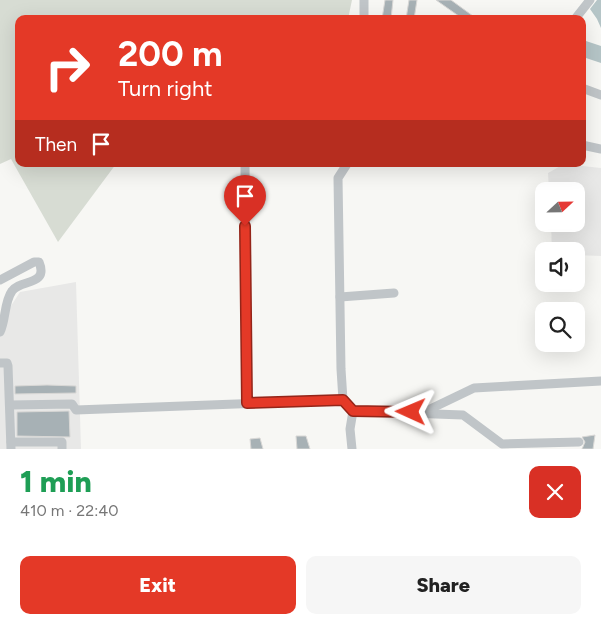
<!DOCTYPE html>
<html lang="en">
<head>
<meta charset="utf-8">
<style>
  body { margin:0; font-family:Figtree,sans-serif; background:#f6f6f6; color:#222; height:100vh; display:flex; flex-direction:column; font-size:19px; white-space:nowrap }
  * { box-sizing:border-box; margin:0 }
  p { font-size:16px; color:#767676 }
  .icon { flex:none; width:28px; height:28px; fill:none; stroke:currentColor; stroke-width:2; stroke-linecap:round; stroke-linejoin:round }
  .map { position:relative; height:449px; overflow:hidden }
  .sheet { display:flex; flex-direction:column; background:#fff; flex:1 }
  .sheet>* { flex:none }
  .banner { position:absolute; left:15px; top:15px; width:571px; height:152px; border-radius:10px; box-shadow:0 5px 20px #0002; background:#e43927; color:#fff; overflow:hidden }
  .needle { width:32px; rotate:68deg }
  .buttons { position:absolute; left:535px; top:182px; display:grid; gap:10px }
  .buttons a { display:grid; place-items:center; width:50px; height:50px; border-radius:10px; background:#fff; box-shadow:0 5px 20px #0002; font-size:25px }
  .pin { position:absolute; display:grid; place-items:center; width:42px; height:42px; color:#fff; margin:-51px -21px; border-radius:50% 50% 50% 0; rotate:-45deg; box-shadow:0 0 5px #0007 }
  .pin .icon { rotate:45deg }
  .me { position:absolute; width:55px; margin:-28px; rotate:271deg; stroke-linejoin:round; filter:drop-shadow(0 0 4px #0008) }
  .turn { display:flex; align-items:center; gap:18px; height:105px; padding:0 20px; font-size:22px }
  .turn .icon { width:65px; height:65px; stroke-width:2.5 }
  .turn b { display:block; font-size:35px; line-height:42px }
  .then { display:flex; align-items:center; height:48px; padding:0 20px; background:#0003; gap:10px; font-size:19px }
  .round { display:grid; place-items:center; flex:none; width:52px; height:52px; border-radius:10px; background:#f6f6f6 }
  .headline { display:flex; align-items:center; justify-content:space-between; height:85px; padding:0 20px }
  h1 { font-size:30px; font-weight:800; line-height:38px; color:#1e9e55 }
  .button { display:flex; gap:10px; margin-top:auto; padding:10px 20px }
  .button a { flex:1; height:58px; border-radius:10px; background:#e43927; color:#fff; font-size:20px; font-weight:800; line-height:58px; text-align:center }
  .button a+a { background:#f6f6f6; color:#222 }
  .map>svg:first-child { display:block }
</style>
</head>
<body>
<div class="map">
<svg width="601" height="449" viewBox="0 0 601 449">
  <rect width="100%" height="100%" fill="#f7f7f4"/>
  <g fill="#e8e8e7">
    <path d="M564,164l37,4v88l-25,-1v-4h-24l-1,-27h25v-33h-27l-1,-18z"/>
    <path d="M76,282l5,167h-81v-126l20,-31z"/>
  </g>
  <path fill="#d7dcd3" d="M0,0h352l-4,19h-329v145h97l-58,78 -47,-83 -11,5z"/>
  <g fill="#b5c5c7">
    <path d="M597,0h4v28l-4,-9 -7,-10z"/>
    <path d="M586,41l15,5v17l-18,-6z"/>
  </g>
  <g fill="#a7b1b5" stroke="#d9d8d6">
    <path d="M385,0h8l-2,19h-9z"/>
    <path d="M409,0h8l-3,19h-8z"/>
    <path d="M436,0h15l26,19h-14z"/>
    <path d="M47,385l29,1v7l-61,1v-8z"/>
    <path d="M69,411l1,26 -53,-1v-24z"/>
    <path d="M595,435l-2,14h-11l3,-7 -3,-5z"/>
    <path d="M296,436h10l4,13h-13z"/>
    <path d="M260,438l3,11h-12l-1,-10z"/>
  </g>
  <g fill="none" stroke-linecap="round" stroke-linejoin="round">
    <g stroke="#c0c5c8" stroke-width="9">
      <path d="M364,0v19"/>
      <path d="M575,19l15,-19"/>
      <path d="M582,88l19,7"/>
      <path d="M582,145l19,4"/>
      <path d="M245,164l2,239"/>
      <path d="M347,164l-9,14 3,191 2,31 10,11 110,4 39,29 77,-2"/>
      <path d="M0,280l34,-18h5c10,24 -19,17 -27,29 -8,11 -6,29 -12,41"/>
      <path d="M340,297l54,-4"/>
      <path d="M0,363h7l1,3 3,83"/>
      <path d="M10,405l62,-1 4,6 267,-10"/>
      <path d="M424,412l50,-24 127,-7"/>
      <path d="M11,442h51v7"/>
      <path d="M352,449l-2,-20 3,-18"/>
    </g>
  </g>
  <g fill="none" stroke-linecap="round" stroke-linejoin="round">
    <g stroke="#942519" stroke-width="12">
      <path id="route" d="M245,226l2,177 96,-3 10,11 58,1"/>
    </g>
    <use href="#route" stroke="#e43927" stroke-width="9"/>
  </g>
</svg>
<div class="buttons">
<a><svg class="needle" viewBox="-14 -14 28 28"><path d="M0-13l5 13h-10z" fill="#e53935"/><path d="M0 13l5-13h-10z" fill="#767676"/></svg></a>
<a><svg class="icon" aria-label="sound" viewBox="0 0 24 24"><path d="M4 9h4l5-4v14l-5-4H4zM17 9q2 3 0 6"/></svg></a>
<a><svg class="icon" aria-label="search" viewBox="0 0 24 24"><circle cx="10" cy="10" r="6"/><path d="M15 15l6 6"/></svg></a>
</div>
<div class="pin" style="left:245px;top:226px;background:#d93025"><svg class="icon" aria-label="arrive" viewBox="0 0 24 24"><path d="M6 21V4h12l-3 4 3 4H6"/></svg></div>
<svg class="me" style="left:411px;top:412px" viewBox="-20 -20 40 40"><path d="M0-17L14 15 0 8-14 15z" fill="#e43927" stroke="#fff" stroke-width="4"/></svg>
<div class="banner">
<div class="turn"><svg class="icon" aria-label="right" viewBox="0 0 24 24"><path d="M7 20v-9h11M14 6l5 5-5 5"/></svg><div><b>200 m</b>Turn right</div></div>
<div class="then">Then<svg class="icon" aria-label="arrive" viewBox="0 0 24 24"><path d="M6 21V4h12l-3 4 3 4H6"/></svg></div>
</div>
</div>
<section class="sheet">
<div class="headline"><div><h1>1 min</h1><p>410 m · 22:40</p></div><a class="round" style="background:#d93025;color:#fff"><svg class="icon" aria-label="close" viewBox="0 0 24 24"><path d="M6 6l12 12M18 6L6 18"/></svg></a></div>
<div class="button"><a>Exit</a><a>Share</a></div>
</section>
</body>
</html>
